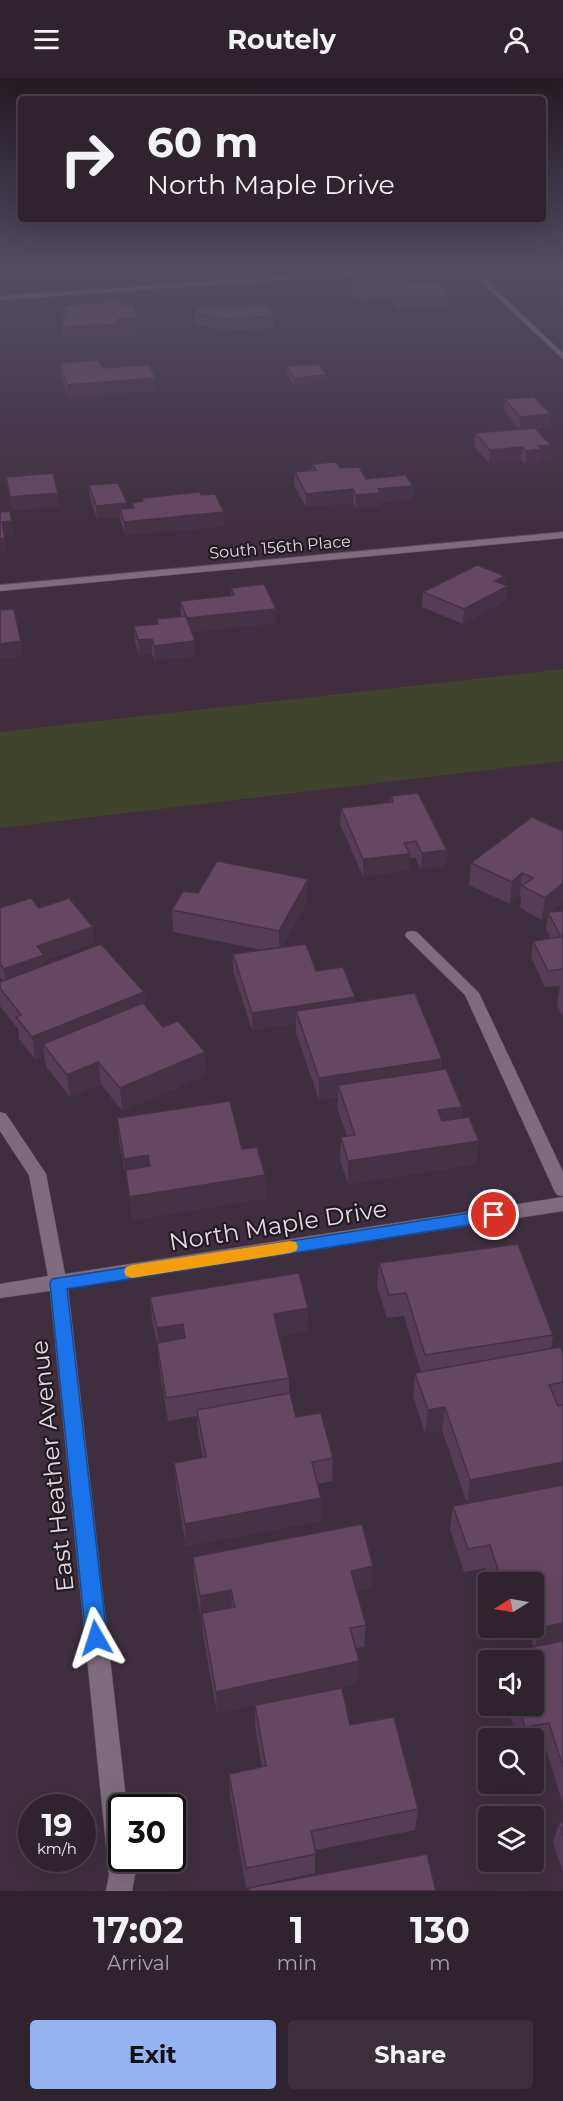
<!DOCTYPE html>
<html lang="en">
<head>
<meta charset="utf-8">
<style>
  body { margin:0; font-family:Montserrat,sans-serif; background:#3b2f3a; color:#f1f3f6; height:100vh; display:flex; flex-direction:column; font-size:22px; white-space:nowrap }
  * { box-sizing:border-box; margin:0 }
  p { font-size:20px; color:#a7a4aa }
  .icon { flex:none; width:33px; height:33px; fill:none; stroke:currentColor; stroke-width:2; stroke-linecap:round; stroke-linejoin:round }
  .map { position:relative; height:1813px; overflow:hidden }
  .panel { display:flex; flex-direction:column; background:#2f232e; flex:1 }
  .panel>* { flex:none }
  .top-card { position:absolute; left:18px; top:18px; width:528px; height:126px; border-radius:6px; box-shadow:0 6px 24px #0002,0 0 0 2px #4a404a; background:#2f232e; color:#f1f3f6; overflow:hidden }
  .needle { width:39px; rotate:259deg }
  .tools { position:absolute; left:478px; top:1494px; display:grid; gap:12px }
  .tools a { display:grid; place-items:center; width:66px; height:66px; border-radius:6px; background:#2f232e; box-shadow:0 6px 24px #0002,0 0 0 2px #4a404a; font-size:30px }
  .speed { position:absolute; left:18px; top:1716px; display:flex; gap:12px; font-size:30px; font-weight:700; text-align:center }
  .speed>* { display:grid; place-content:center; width:78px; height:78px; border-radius:50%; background:#2f232e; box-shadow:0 6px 24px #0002,0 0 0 2px #4a404a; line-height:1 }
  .speed small { font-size:15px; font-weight:400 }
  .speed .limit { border:3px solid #111; border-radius:9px; background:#fff; color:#111 }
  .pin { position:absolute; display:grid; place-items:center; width:51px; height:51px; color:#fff; margin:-26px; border:3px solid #fff; border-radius:50%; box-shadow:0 2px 6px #0007 }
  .me { position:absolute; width:66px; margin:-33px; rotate:354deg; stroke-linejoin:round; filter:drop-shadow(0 0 4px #0008) }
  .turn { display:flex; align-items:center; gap:21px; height:126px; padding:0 30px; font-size:27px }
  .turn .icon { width:78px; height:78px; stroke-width:2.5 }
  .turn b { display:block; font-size:42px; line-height:51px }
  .eta { display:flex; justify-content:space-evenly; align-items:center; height:102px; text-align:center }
  .eta b { font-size:36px; font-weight:700; line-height:42px }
  .primary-button { display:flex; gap:12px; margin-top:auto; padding:12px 30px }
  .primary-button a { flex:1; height:69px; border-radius:6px; background:#95b2f1; color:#111; font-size:24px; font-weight:700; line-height:69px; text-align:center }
  .primary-button a+a { background:#3b2f3a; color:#f1f3f6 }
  header { display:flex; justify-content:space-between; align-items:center; height:78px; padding:0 30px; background:#2f232e; font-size:27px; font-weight:700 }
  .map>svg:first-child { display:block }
</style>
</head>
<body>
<header><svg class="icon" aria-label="menu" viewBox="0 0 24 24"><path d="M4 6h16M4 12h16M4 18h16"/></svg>Routely<svg class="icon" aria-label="person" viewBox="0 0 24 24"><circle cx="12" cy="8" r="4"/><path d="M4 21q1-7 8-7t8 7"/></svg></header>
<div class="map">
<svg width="563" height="1813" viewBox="0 0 563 1813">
  <rect width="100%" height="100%" fill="#3f2f3e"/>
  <path fill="#40442d" d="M563,591v92l-563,67v-96z"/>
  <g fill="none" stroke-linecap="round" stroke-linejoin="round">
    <g stroke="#5b4d5a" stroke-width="1">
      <g id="minor">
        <path d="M411,190h39l-450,32v-4z"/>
        <path d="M466,190h7l90,85v6z"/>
        <path d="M563,454v6l-563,53v-6z"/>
        <path d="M412,853l5,1 62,61 84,179v24l-6,-1 -3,-5 -89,-195 -58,-57 -2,-3 2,-3z"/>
        <path d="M0,1034l6,2 40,60 19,100 498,-77v14l-495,77 59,520h-5v50h11l2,17 -3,16h-26l3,-16 -59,-584 -50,7v-14l48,-8 -19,-101 -29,-44z"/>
      </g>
    </g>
    <use href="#minor" fill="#7e6c7c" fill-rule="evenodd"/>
  </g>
  <g fill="#573c55">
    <path d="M85,190h59v4l-57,3z"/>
    <path d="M529,190h34l-20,11z"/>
    <path d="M352,203l59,2 39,13 -1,11 -51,2 -8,-10v-2l-33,2 -6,-7z"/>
    <path d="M560,209h3v22l-2,-1 1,-7 -3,-3z"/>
    <path d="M120,227l18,12 1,16 -19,1v5l-55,4 -3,-10 -2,-15 4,-1 -1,-11z"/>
    <path d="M194,235l79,3v12l-50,3 -29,-7z"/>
    <path d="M60,285l42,5 54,22 -88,7 -7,-23z"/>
    <path d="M286,288l41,15 -33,3 -8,-11z"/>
    <path d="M505,321l46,15 -2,13 -14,1 16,17 -1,13 -9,1 -1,3 -15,2 -4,-4 -32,3 -15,-17 1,-13 44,-4 -15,-18z"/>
    <path d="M312,386l28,4 26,11 47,7 -1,13 -32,3v4l-24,2 -3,-5 -47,4 -12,-22 1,-13 17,-1z"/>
    <path d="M6,399l54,29 -48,4z"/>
    <path d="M89,407l38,18v5h5v-5l10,-1v-4l59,-3 23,17v14l-99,9 -4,-13 -1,-5 -23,2 -7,-20z"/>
    <path d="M505,498l-1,8 3,16 -44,24 -41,-17 1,-15z"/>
    <path d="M231,510l45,21v14l-84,9 3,9v15l-40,4 -3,-6 -13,1 -4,-14 -1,-15 23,-2v-5l24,-2 -1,-16 51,-5z"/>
    <path d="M391,718l56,54 -1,16 -25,3 -6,-12 -6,1v12l-46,6 -23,-52 1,-16 49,-6z"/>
    <path d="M563,753v71l-12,10 12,-1v106l-6,-12 3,-19 -15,1 -14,-30 2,-16 18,-2 -5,-10 2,-14 -6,5 -22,-12 1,-12 -1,-1 -10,9 -41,-19 2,-22z"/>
    <path d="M198,815l109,8 -25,46 34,24 39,31 87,57 -1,11 21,37 -1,11 15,46 -128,20 -8,-24 1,-23 6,-1 -10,-28 1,-11 -19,3 -23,-67v-10l-44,7 -19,-59v-17l29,-4 -89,-18 -1,-22z"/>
    <path d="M0,830h39l55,35 -50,18 1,4 99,27 1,14 61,69 -84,36 -21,-27 -31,13 -24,-31 -2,-11 -9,4 -16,-20 -1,-10 -18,-23v-24l3,-1 -3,-4z"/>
    <path d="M117,1040l125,31 24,49 -134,22 -5,-38 -8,-41z"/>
    <path d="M379,1185l174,72 -2,14 12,4v52h-6h6v79l-96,19 -25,-73 -17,3 -12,-37 2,-23 6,-1 -17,-56 -17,2 -10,-32z"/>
    <path d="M150,1219l158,11 -1,23 -28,5 10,42v15l7,24 37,41 -1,23 -15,3 4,14v23l-135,25 -10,-60 -2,-23 29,-5 -5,-26 -1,-16 -29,5 -9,-55 -2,-23 -5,-23z"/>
    <path d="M563,1407v319l-19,-60 -10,2v-8h-17l-10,-32h27v-46h-34l2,-7 32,-6 -7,-19h7v-46h-43l-5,-14 -22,4 -14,-43 3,-23z"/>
    <path d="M193,1479l179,31 -15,3 9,34 -2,22 -8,1 3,13 -1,22 -141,30 -14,-78 -1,-17h-1l-7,-39z"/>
    <path d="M255,1627l95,20 68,84 -3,21 -100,20v23l-69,15 -16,-94 -1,-20 33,-7 -7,-41z"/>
    <path d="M563,1744v51l-10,-30 6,-20z"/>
  </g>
  <g fill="#473145">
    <path d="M0,190h6l1,12 -7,1z"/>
    <path d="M544,190h19v9l-20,2z"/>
    <path d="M138,239l1,16 -19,1v5l-55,4 -1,-16 53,-8z"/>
    <path d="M0,249h1l1,11h-2z"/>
    <path d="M327,297v6l-33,3v-6z"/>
    <path d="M155,300l1,12 -88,7 -1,-12z"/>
    <path d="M551,336l-2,13 -30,2 1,-12z"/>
    <path d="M551,367l-1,13 -9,1 -1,3 -15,2 1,-13 12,-5z"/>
    <path d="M523,369l-2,13 -32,3 1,-13z"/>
    <path d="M413,408l-1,13 -32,3v4l-24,2v-13l22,-6z"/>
    <path d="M353,411v14l-47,4v-13z"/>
    <path d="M58,415l2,13 -48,4 -2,-13z"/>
    <path d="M127,425v13l-7,-7v8l-23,2 -1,-13z"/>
    <path d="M224,434v14l-99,9 -1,-13z"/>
    <path d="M12,443l2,14 -11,1 -1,-14z"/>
    <path d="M5,460l1,14 -6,1v-14z"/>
    <path d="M505,498l-1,12 4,-2 -1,14 -44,24 1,-15 31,-28z"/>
    <path d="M276,531v14l-89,10v-15z"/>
    <path d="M152,561v15l-13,1 -1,-15z"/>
    <path d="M21,563l2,15 -23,3v-15z"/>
    <path d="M195,563v15l-40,4 -1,-14z"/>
    <path d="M447,772l-1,16 -25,3 1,-16z"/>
    <path d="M410,776l-1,16 -46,6v-17z"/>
    <path d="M522,795l-2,22 -10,9 2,-22z"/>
    <path d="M308,801l-1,22 -28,53v-23z"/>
    <path d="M563,805v19l-14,12 -1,-2v3l-6,5 3,-22z"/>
    <path d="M93,849l1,16 -50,18 2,11 -39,14 -3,-17 33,-23z"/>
    <path d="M144,914l1,22 -102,30 1,11 -9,4 -3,-22z"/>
    <path d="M355,919l-1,17 -58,-3v12l-44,7v-17z"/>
    <path d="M205,974l1,23 -84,36 -2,-23z"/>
    <path d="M442,981l-2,22 -102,4v12l-19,3v-22z"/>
    <path d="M98,984l3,22 -31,13 -3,-22z"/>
    <path d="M462,1029l-2,23 -24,3 2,-23z"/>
    <path d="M479,1063l-3,23 -128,20v-23z"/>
    <path d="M148,1077l2,23 -24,-8v12l-2,-23z"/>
    <path d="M265,1097l1,23 -134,22 -3,-23z"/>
    <path d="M308,1230l-1,23 -33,6v-23z"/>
    <path d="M183,1246l1,23 -25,4 -2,-23z"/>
    <path d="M445,1329l-3,23 -17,3 3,-23z"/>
    <path d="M563,1384v22l-96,19 3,-23z"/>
    <path d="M321,1420v23l-135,25 -1,-22z"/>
    <path d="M373,1488l-1,22 -22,5 1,-22z"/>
    <path d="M231,1512l1,22 -30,1 -1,5 -1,-22z"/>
    <path d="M563,1545v21l-28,6 4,-22z"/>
    <path d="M359,1583l-1,22 -141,30 -1,-21z"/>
  </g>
  <g fill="#654663" stroke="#473145" stroke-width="1.5">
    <path d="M406,200l5,5 27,1 12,12 -52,2 -7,-10h8l-1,-3 -41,3 -5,-7z"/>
    <path d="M118,223l2,4 12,-1 6,13 -21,2 2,5 -55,3 -4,-9 7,-1 -4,-11z"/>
    <path d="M266,226l7,12 -50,3 -29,-6 8,-7 20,2z"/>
    <path d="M99,282l3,8 48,-3 5,13 -88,7 -7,-22z"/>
    <path d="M319,286l8,11 -33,3 -8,-12z"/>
    <path d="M534,319l17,17 -31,3 -15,-18z"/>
    <path d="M535,350l16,17 -13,1 4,3 -16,2 -3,-4 -33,3 -15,-17z"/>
    <path d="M336,384l4,6 19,-1 7,12 40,-4 7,11 -35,3 2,4 -24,2 -3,-6 -47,5 -11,-22 21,-2 -4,-6z"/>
    <path d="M53,395l5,20 -48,4 -4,-20z"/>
    <path d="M118,405l9,20 -31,3 -7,-21z"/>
    <path d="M200,414l1,3 14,-1 9,18 -100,10 -4,-13 14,-1 -2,-5 11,-2 -1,-3z"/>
    <path d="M10,433l2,10 -10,1 3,16 -5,1v-27z"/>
    <path d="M477,487l28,11 -10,5 13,5 -44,23 -41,-17z"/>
    <path d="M264,506l12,25 -89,9 -7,-17 54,-6 -3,-7z"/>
    <path d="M14,531l7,32 -21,3v-34z"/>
    <path d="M186,538l9,25 -41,5 -2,-7 -14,1 -4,-14 24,-2 -1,-5z"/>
    <path d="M418,715l29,57 -25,3 -6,-12 -12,2 6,11 -47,5 -22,-51 52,-6 -2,-6z"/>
    <path d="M532,739l31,14v52l-18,15 -23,-12 11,-8 -11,-5 -10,9 -41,-19z"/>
    <path d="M217,783l91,18 -29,52 -107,-21 11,-19 15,2z"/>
    <path d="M31,820l8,10 30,-10 24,29 -56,19 7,9 -40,14 -4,-5v-56z"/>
    <path d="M563,833v58l-15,2 -15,-30 28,-4 -13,-25z"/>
    <path d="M101,866l43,48 -112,45 -16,-20 5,-2 -21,-27v-6z"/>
    <path d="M306,866l10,27 27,-4 12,30 -103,16 -19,-59z"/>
    <path d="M415,915l27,66 -123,19 -23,-67z"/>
    <path d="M143,925l20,24 15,-6 27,31 -85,36 -22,-26 -31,13 -24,-31z"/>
    <path d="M446,991l16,38 -24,3 4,11 27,-4 10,24 -131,20 -7,-24 14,-2 -17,-50z"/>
    <path d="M230,1023l12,48 15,-2 8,28 -136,22 -3,-27 24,-4 -2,-11 -24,4 -7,-41z"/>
    <path d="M518,1166l35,91 -128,20 -19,-62 -17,2 -10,-32z"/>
    <path d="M299,1195l9,35 -34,6 15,64 -123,20 -9,-55 28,-5 -2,-14 -26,4 -7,-31z"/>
    <path d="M560,1269l3,6v29l-14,3 9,21 5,-1v57l-93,18 -25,-73 -17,3 -13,-37z"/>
    <path d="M290,1315l6,24 25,-4 12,45 -21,4 9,36 -136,26 -11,-61 32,-6 -9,-47z"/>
    <path d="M563,1407v138l-24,5 -5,-15v-31h-32l-12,-37 -22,4 -15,-43z"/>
    <path d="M362,1446l11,42 -22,5 15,54 -16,3 9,33 -143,31 -14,-79 33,-6 -4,-17 -31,6 -7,-39z"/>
    <path d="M563,1563v126l-14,-44 -24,4 -7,-21h16v-46h-30l-2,-7z"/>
    <path d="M342,1610l8,37 44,-8 24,92 -107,22 5,23 -70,14 -17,-94 37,-8 -11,-61z"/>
    <path d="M563,1744v14l-4,-13z"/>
    <path d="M427,1776l9,37h-187v-3z"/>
  </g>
  <linearGradient id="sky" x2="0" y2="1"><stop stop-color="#231a22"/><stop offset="0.43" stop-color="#524d63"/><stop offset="1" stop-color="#524d63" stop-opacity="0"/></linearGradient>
  <rect width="563" height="444" fill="url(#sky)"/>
  <path fill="#1a73e8" stroke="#114b97" stroke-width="1.5" d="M494,1131l6,2 2,4 -2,4 -6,2 -427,68 40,349 -3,7 -8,3 -7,-3 -3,-7 -36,-355 2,-4z"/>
  <path fill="#f59e0b" d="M290,1163l6,1 2,5 -2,4 -6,2 -158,25 -6,-2 -2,-4 2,-5 6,-2z"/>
  <g text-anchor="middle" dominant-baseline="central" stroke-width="4.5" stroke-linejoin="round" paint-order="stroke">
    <g font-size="16" fill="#e3d9e2" stroke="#211a21">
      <text transform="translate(280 469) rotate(-5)">South 156th Place</text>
    </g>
    <g font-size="24" fill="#e3d9e2" stroke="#211a21">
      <text transform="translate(278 1147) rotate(-9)">North Maple Drive</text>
      <text transform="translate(52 1388) rotate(-96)">East Heather Avenue</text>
    </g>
  </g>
</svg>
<div class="tools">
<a><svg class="needle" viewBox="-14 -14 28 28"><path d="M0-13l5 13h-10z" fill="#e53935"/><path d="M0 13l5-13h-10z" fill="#a7a4aa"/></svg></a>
<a><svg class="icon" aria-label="sound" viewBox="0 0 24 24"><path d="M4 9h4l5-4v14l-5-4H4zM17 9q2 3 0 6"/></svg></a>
<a><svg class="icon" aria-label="search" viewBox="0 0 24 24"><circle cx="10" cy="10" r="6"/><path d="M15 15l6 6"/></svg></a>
<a><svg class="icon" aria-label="layers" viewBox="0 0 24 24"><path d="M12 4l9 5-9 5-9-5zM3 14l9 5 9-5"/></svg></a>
</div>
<div class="speed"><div>19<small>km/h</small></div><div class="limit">30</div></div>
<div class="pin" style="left:494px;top:1137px;background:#d93025"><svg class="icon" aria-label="arrive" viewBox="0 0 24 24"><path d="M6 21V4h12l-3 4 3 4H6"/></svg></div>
<svg class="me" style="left:96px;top:1560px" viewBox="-20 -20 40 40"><path d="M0-17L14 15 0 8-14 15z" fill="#1a73e8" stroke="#fff" stroke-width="4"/></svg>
<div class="top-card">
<div class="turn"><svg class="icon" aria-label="right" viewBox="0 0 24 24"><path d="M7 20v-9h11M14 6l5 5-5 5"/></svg><div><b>60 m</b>North Maple Drive</div></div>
</div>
</div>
<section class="panel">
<div class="eta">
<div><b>17:02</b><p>Arrival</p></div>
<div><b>1</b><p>min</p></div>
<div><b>130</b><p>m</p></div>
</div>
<div class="primary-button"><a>Exit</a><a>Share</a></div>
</section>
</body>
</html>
